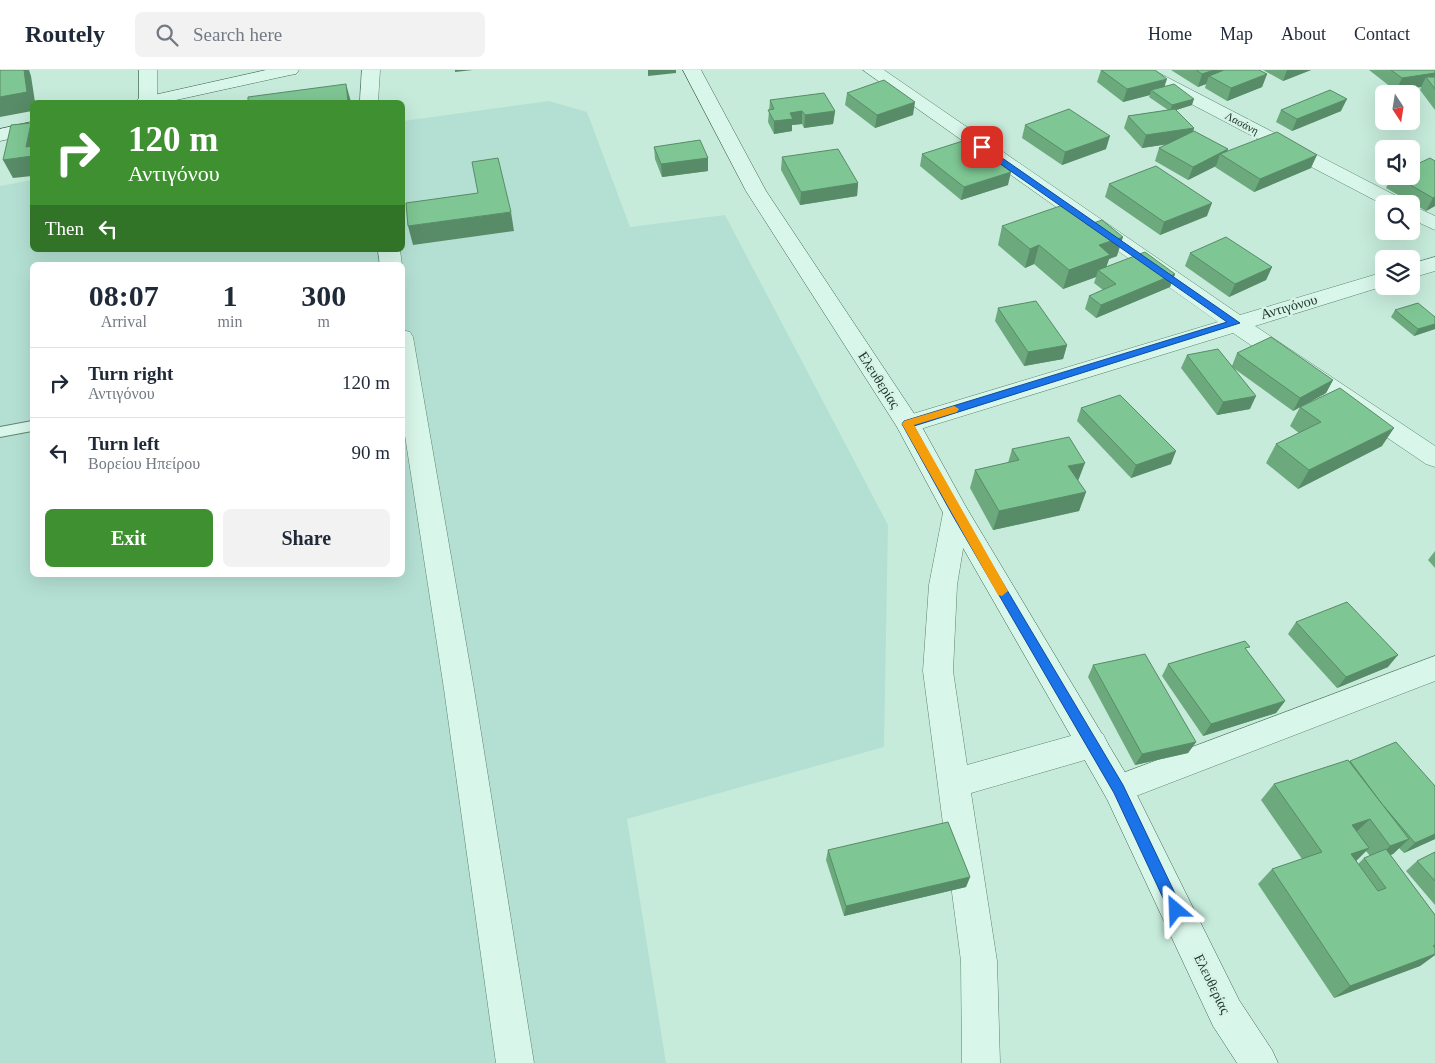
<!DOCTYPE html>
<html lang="en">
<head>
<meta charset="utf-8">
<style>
  body { margin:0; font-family:"Times New Roman",serif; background:#f2f2f3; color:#1f2937; height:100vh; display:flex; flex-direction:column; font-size:19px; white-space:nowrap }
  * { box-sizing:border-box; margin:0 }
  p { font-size:16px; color:#747a83 }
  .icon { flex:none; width:28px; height:28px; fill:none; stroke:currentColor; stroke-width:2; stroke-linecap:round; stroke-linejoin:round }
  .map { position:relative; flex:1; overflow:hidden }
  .drawer { position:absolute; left:30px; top:192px; width:375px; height:315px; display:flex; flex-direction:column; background:#fff; border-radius:8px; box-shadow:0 5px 20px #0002 }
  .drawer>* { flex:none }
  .top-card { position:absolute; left:30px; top:30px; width:375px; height:152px; border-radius:8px; box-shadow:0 5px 20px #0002; background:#3e9031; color:#fff; overflow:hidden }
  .needle { width:32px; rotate:168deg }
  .buttons { position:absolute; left:1375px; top:15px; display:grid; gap:10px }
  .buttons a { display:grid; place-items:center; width:45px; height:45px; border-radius:8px; background:#fff; box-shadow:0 5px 20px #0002; font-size:25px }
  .pin { position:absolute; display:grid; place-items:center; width:42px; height:42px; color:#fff; margin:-21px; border-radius:10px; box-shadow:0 2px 8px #0006 }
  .me { position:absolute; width:55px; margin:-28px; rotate:334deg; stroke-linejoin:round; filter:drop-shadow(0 0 4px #0008) }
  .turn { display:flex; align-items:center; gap:18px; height:105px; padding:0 15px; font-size:22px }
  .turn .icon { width:65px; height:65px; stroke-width:2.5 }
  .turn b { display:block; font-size:35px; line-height:42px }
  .then { display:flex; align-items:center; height:48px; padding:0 15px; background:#0003; gap:10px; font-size:19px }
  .eta { display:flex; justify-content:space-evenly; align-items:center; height:85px; text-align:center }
  .eta b { font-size:30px; font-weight:700; line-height:35px }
  .button { display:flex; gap:10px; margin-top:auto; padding:10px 15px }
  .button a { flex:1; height:58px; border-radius:8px; background:#3e9031; color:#fff; font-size:20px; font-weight:700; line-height:58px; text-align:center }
  .button a+a { background:#f2f2f3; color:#1f2937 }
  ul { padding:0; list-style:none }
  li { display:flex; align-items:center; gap:15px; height:70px; padding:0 15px; border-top:1px solid #e0e1e3 }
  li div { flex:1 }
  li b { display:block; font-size:19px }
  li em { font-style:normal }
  header { display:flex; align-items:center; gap:30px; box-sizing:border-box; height:70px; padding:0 25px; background:#fff; border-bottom:1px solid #e0e1e3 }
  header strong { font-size:24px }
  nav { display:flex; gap:28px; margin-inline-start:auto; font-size:18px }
  .search { width:350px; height:45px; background:#f2f2f3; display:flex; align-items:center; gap:12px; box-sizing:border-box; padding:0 18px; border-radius:8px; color:#747a83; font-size:19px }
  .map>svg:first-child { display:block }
</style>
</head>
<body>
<header>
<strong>Routely</strong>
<div class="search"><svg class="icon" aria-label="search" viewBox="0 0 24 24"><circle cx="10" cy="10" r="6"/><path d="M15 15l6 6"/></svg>Search here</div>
<nav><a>Home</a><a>Map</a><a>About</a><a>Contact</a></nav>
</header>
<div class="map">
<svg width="1435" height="993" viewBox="0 0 1435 993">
  <rect width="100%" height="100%" fill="#c6ebdb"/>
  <path fill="#b4e0d3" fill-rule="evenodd" d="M549,31l38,11 43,115 95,-12 163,310 -4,222 -257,72 39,244h-666v-877l32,-6v70h370l1,-129zM32,195h370v310h-370z"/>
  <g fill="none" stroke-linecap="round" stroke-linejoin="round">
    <g stroke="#5d856d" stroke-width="2">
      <path id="lane" d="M32,351v10l-32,6v-10z"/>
    </g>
    <g stroke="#5d856d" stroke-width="1">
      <g id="street">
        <rect x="139" y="0" width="18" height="32"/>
        <path d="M362,0h18l-2,32h-18z"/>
        <path d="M863,0h21l356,245 144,-43v14l-129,40 180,120v21l-9,-3 -193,-131 -316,97 -9,3 -9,-3 -3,-6 3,-6 319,-96z"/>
        <path d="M1131,0h22l251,130 3,4 -23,1 -250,-131z"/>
        <path d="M1411,135l24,11v14l-24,-11z"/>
        <path d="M378,180h22l2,15h-22z"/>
        <path d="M1435,187v14l-24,7v-14z"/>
        <path d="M402,260l8,2 3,5 61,352 60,374h-38l-52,-374 -42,-273z"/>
        <path d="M956,433l9,3 4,7 -12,72 -4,86 14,94 125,-35 11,4 5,10 -5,10 -11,4 -121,35 26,168 3,102h-38l-1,-102 -38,-290 6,-86 14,-72 4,-7z"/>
        <path d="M1435,586v25l-317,122 -11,-4 -5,-10 5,-10z"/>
      </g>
    </g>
    <g stroke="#40674f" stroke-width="1">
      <g id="secondary">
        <path d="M266,0h33l-3,4 -6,1 -123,27h-31l3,-4 6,-1z"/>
        <path d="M683,0h18l65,121 151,227 49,89 163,272 110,221 33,50 6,13h-41l-24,-37 -106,-227 -160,-279 -50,-93 -151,-236z"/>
        <path d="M32,52v12l-32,7v-12z"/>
      </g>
    </g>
    <use href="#lane" fill="#d9f6ea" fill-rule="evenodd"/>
    <use href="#street" fill="#d9f6ea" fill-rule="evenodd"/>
    <use href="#secondary" fill="#d9f6ea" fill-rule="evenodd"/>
  </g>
  <g fill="#6caa7e" fill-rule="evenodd">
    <path d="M1101,0h54l9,17 28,18 -16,5 18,18 -1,4 35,17 -1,2 84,17 -57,24 -39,-25 1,-1 -28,14 -33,-19 4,-13 8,-4 -25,4 -18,-20 4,-12 40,-6 -19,-13 1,-2 -27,7 -26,-20z"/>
    <path d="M1171,0h88l8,4 -5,13 -35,14 -22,-13 1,-4 -8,3z"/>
    <path d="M1263,0h48l-28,11z"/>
    <path d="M1369,0h66v40l-15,-20 1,-3 -25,4z"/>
    <path d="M847,23l66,22 -38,13 -30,-23z"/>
    <path d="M770,30l65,11 -2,13 -29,4 -2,-4 -10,1v6l-18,3 -6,-12z"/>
    <path d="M1281,40l60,1 -49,20 -16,-9z"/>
    <path d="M1025,55l81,24 -44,16 -40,-27z"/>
    <path d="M654,77l54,11v13l-46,6 -7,-18z"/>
    <path d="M922,84l86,31 -47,15 -41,-34z"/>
    <path d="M782,87l76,26 -1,13 -57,9 -19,-35z"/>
    <path d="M1435,91v45l-9,5 -40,-23 6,-12h19z"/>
    <path d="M1109,114l98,32 -47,19 -55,-38z"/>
    <path d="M1002,156l115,30 -8,3 -3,8 69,7 -5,13 -74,31 -11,-9 4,-13 14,-6 -9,-7 2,-6 -33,12 -29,-25 -9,4 -27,-23z"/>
    <path d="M1190,183l82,14 -6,13 -37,17 -44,-31z"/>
    <path d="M998,238l69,37 -4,14 -39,7 -29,-45z"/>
    <path d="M1395,240l40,7v12l-21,7 -23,-19z"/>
    <path d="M1237,283l96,27 -7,13 -33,18 -61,-44 18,42 -33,6 -36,-47 6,-13 45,11z"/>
    <path d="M1300,337l82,39 -84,43 -32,-26 10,-19 23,-11 -9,-7z"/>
    <path d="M1081,338l90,56 -40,14 -54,-57z"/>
    <path d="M1012,379l66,32 8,11 -7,19 -86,19 -23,-42 5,-18 33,-7z"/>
    <path d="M1435,481v17l-7,-8z"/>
    <path d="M1296,552l92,45 -51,21 -49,-54z"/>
    <path d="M1247,581l38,50 -9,12 -73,23 -41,-60 6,-12z"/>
    <path d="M1093,595l103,77 -8,11 -53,12 -47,-88z"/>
    <path d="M1350,691l85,25v53l-31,14 -5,-5 -6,6 -3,1 45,60v40l-15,11 -86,32 -76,-114 14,-15 30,-10 -41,-59 13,-16zM1366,781l4,5 -6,2 -6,6 -2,-3z"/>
    <path d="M828,780l142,27 -4,10 -122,29 -18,-56z"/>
    <path d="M1435,782v53l-29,-34 11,-10z"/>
  </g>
  <g fill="#588b67">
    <path d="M24,0h5l2,6 4,26h-3v9l-32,6v-20z"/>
    <path d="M455,0h18l-18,2z"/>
    <path d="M648,0h28v3l-28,3z"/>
    <path d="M1214,0h22l-27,6 -3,8 -8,3 4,-13z"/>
    <path d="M1287,0h24l-28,11z"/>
    <path d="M1435,3v12l-9,-8 -5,10 -25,4 6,-13z"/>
    <path d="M1267,4l-5,13 -35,14 4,-13z"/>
    <path d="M1167,9l-4,12 -12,-1 -1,5 -27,7 4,-13z"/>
    <path d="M346,14l5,18h-3z"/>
    <path d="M1194,29l-2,6 -22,7 2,-7z"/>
    <path d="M1347,29l-6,12 -49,20 5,-12z"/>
    <path d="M915,32l-2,13 -38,13 2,-13z"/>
    <path d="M802,41v13l-10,1v6l-18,3v-13l16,-8z"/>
    <path d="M835,41l-2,13 -29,4 1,-13z"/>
    <path d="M31,53l1,2v51l-19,2 -10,-18 23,-13z"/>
    <path d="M1194,58l-4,13 -48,7 4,-13z"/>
    <path d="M1110,66l-4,13 -44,16 3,-13z"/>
    <path d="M1228,79l-3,8 -5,-3 -4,12 -28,14 5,-13z"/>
    <path d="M1317,85l-6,13 -57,24 6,-13z"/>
    <path d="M708,88v13l-46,6 -1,-13z"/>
    <path d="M1011,102l-3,13 -47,15 3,-13z"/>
    <path d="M858,113l-1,13 -57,9 1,-13z"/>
    <path d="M1435,127v9l-9,5 7,-13z"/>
    <path d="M1212,133l-5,13 -47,19 4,-13z"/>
    <path d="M511,142l3,19 -101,14 -5,-19z"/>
    <path d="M1123,167l-6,19 -8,3 -5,15 -6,-4 -2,7 -33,12 6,-19 30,-25z"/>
    <path d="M1039,175l-5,19 -9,4 5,-19z"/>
    <path d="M1272,197l-6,13 -37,17 6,-13z"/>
    <path d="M1175,204l-5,13 -74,31 5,-13z"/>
    <path d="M1435,254v5l-21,7 4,-7z"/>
    <path d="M1067,275l-4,14 -39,7 4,-14z"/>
    <path d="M1333,310l-7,13 -33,18 7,-13z"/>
    <path d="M1256,326l-6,13 -33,6 6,-13z"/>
    <path d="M1394,358l-12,18 -84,43 11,-19z"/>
    <path d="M1176,381l-5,13 -40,14 5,-13z"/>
    <path d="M1085,393l-7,18 -10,-15z"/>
    <path d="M1086,422l-7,19 -86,19 6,-19z"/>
    <path d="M1398,585l-10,12 -51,21 9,-11z"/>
    <path d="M1285,631l-9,12 -73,23 8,-12z"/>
    <path d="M1196,672l-8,11 -53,12 7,-11z"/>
    <path d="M1370,749l-16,15 -2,-9z"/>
    <path d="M1435,764v5l-31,14 11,-10z"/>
    <path d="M1409,769l-16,15 -19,7 16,-15z"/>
    <path d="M1369,778l-15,15 -3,-9z"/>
    <path d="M970,807l-4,10 -122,29 2,-10z"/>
    <path d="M1435,884v1l-15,11 -86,32 16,-12z"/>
  </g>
  <g fill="#7ec693" stroke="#588b67">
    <path d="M0,0h24l3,22 -27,5z"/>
    <path d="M1101,0h54l12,9 -40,10z"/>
    <path d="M1196,0h18l-12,4z"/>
    <path d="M1224,0h35l8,4 -36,14 -22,-12z"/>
    <path d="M1391,0h44v3l-33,5z"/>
    <path d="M1426,7h9v12z"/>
    <path d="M884,10l31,22 -38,13 -30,-22z"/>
    <path d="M346,14l2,18h-100v-5z"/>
    <path d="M1174,14l20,15 -22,6 -21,-15z"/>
    <path d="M1330,20l17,9 -50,20 -16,-9z"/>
    <path d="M824,23l11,18 -30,4 -3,-4 -12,2 3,6 -19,2 -6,-11 6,-1 -4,-9z"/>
    <path d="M1069,39l41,27 -45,16 -40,-27z"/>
    <path d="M1175,39l19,19 -48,7 -18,-19z"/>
    <path d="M31,53l-5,24 6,-1v10l-29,4 8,-35z"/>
    <path d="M1194,61l34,18 -35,18 -34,-19z"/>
    <path d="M1277,62l40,23 -57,24 -40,-25z"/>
    <path d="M969,69l42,33 -47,15 -42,-33z"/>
    <path d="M700,70l8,18 -47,6 -7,-17z"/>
    <path d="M838,79l20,34 -57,9 -19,-35z"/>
    <path d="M498,88l13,54 -103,14 -2,-23 72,-10 -6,-31z"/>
    <path d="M1430,88l5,3v36l-2,1 -38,-22h16v-9z"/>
    <path d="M1156,96l56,37 -48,19 -55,-38z"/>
    <path d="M1063,135l25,20 14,-5 21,17 -24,8 11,10 -41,15 -30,-25 -9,4 -28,-23z"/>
    <path d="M1226,167l46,30 -37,17 -45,-31z"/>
    <path d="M1145,182l30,22 -74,31 -12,-9 27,-12 -18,-14z"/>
    <path d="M1036,231l31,44 -39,7 -30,-44z"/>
    <path d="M1418,233l17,14v7l-17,5 -23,-19z"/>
    <path d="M1271,267l62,43 -33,18 -63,-45z"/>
    <path d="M1218,279l38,47 -33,6 -36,-47z"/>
    <path d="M1340,318l54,40 -85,42 -33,-26 45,-22 -21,-15z"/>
    <path d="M1120,325l56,56 -40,14 -55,-57z"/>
    <path d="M1069,367l16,26 -17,3 18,26 -87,19 -24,-41 44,-10 -7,-11z"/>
    <path d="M1347,532l51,53 -52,22 -50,-55z"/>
    <path d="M1245,571l5,6 -5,1 40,53 -74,23 -43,-60z"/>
    <path d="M1145,584l51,88 -54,12 -49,-89z"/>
    <path d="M1396,672l39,44v48l-20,9 -33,-39 -32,-43z"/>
    <path d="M1348,690l61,79 -19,7 -20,-27 -18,6 17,23 -18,6 27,37 8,-3 -22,-30 22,-9 49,66v30l-2,1 2,2v6l-85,32 -78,-117 50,-17 -48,-68z"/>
    <path d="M948,752l22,55 -124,29 -18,-56z"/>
    <path d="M1435,782v29l-18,-20z"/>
  </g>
  <path fill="#1a73e8" stroke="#114b97" d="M982,74l258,179 -326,103 46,85 163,274 60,125 -2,5 -5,2 -5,-2 -57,-122 -161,-277 -51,-92 2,-3 323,-99 -248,-173 -1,-2z"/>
  <path fill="#f59e0b" d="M954,336l5,3 -2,3 -43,13 94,166 -6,5 -4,-1 -96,-171 2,-3z"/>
  <g text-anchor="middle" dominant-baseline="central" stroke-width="5" stroke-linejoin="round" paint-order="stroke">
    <g font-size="11" fill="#203628" stroke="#d5f3e6">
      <text transform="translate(1242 53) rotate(28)">Λασάνη</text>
    </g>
    <g font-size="14" fill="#203628" stroke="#d5f3e6">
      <text transform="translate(1289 237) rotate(-16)">Αντιγόνου</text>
      <text transform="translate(879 310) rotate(57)">Ελευθερίας</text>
      <text transform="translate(1212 914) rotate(64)">Ελευθερίας</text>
    </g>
  </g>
</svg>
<div class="buttons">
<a><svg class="needle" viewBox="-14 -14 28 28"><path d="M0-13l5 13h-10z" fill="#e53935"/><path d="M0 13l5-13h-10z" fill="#747a83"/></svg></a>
<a><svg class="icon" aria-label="sound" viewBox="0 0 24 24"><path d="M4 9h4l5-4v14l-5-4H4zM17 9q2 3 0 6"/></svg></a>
<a><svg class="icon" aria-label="search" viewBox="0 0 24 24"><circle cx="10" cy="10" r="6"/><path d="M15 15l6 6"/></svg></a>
<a><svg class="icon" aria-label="layers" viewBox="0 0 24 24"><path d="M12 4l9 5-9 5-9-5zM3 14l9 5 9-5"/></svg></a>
</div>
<div class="pin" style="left:982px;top:77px;background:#d93025"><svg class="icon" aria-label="arrive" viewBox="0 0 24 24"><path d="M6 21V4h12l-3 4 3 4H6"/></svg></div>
<svg class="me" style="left:1176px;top:840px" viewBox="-20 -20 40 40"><path d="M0-17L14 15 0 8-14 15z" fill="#1a73e8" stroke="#fff" stroke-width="4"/></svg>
<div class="top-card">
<div class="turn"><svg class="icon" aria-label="right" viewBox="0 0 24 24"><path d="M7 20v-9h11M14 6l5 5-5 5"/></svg><div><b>120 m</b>Αντιγόνου</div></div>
<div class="then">Then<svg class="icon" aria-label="left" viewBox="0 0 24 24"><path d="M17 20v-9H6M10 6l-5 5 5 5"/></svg></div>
</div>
<section class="drawer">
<div class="eta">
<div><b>08:07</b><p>Arrival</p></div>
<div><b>1</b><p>min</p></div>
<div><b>300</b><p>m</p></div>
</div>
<ul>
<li><svg class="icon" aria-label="right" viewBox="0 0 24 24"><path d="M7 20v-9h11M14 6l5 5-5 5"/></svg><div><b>Turn right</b><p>Αντιγόνου</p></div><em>120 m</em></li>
<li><svg class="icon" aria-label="left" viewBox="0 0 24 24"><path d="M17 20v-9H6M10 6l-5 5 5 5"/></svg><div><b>Turn left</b><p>Βορείου Ηπείρου</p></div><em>90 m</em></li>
</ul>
<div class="button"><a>Exit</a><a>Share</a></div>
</section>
</div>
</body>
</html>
